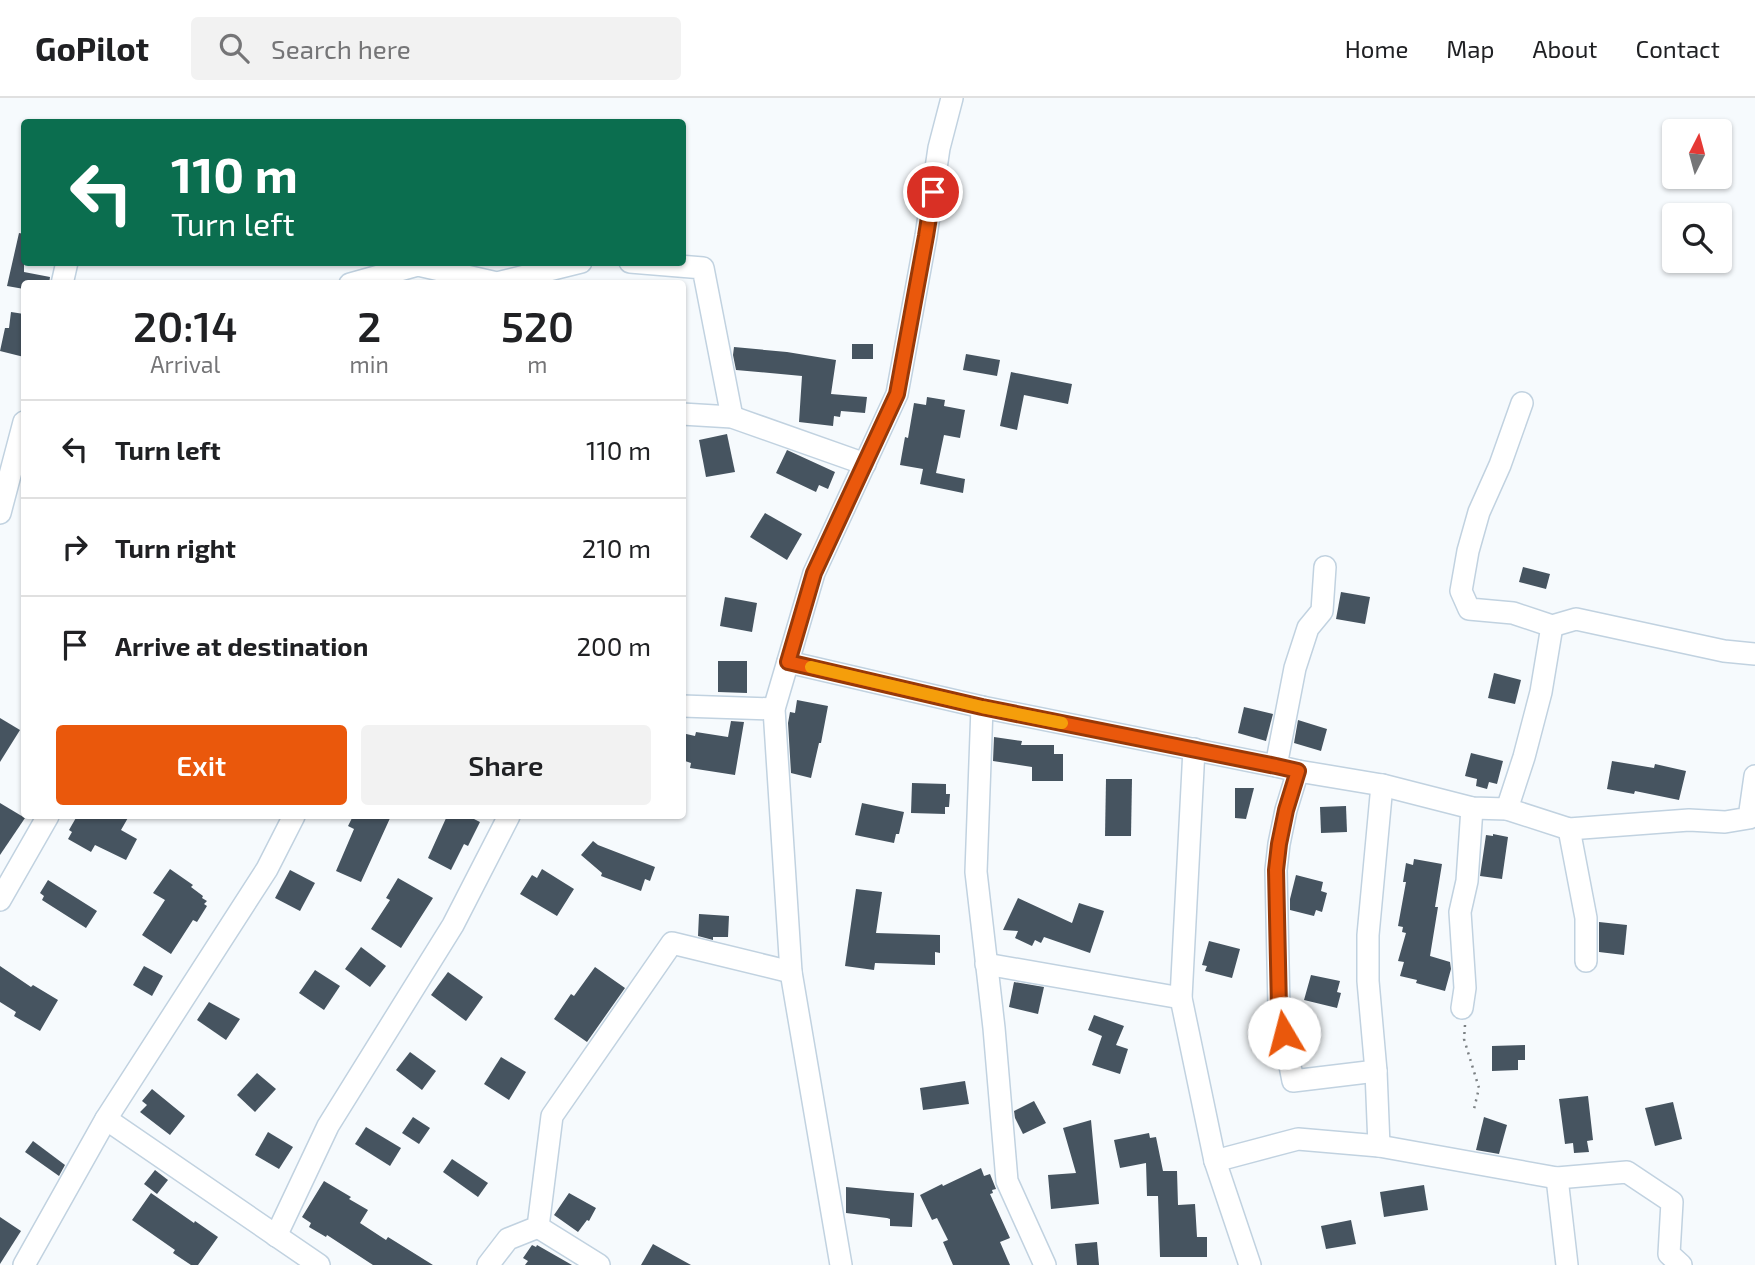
<!DOCTYPE html>
<html lang="en">
<head>
<meta charset="utf-8">
<style>
  body { margin:0; font-family:"Exo 2",sans-serif; background:#f2f2f2; color:#202124; height:100vh; display:flex; flex-direction:column; font-size:26px; white-space:nowrap }
  * { box-sizing:border-box; margin:0 }
  p { font-size:23px; color:#757577 }
  .icon { flex:none; width:38px; height:38px; fill:none; stroke:currentColor; stroke-width:2; stroke-linecap:round; stroke-linejoin:round }
  .map { position:relative; flex:1; overflow:hidden }
  .sheet { position:absolute; left:21px; top:182px; width:665px; height:539px; display:flex; flex-direction:column; background:#fff; border-radius:7px; box-shadow:0 2px 5px #0004 }
  .sheet>* { flex:none }
  .guide { position:absolute; left:21px; top:21px; width:665px; height:147px; border-radius:7px; box-shadow:0 2px 5px #0004; background:#0b6e4f; color:#fff; overflow:hidden }
  .needle { width:46px; rotate:6deg }
  .tools { position:absolute; left:1662px; top:21px; display:grid; gap:14px }
  .tools a { display:grid; place-items:center; width:70px; height:70px; border-radius:7px; background:#fff; box-shadow:0 2px 5px #0004; font-size:35px }
  .pin { position:absolute; display:grid; place-items:center; width:60px; height:60px; color:#fff; margin:-30px; border:4px solid #fff; border-radius:50%; box-shadow:0 2px 7px #0007 }
  .me { position:absolute; width:77px; margin:-38px; rotate:352deg; stroke-linejoin:round; filter:drop-shadow(0 0 5px #0008) }
  .turn { display:flex; align-items:center; gap:24px; height:147px; padding:0 35px; font-size:32px }
  .turn .icon { width:91px; height:91px; stroke-width:2.5 }
  .turn b { display:block; font-size:49px; line-height:60px }
  .eta { display:flex; justify-content:space-evenly; align-items:center; height:119px; text-align:center }
  .eta b { font-size:42px; font-weight:600; line-height:49px }
  .button { display:flex; gap:14px; margin-top:auto; padding:14px 35px }
  .button a { flex:1; height:80px; border-radius:7px; background:#ea580c; color:#fff; font-size:28px; font-weight:600; line-height:80px; text-align:center }
  .button a+a { background:#f2f2f2; color:#202124 }
  ul { padding:0; list-style:none }
  li { display:flex; align-items:center; gap:21px; height:98px; padding:0 35px; border-top:2px solid #e0e0e0 }
  li div { flex:1 }
  li b { display:block; font-size:26px }
  li em { font-style:normal }
  header { display:flex; align-items:center; gap:42px; box-sizing:border-box; height:98px; padding:0 35px; background:#fff; border-bottom:2px solid #e0e0e0 }
  header strong { font-size:33px }
  nav { display:flex; gap:38px; margin-inline-start:auto; font-size:24px }
  .search { width:490px; height:63px; background:#f2f2f2; display:flex; align-items:center; gap:18px; box-sizing:border-box; padding:0 24px; border-radius:7px; color:#757577; font-size:26px }
  .map>svg:first-child { display:block }
</style>
</head>
<body>
<header>
<strong>GoPilot</strong>
<div class="search"><svg class="icon" aria-label="search" viewBox="0 0 24 24"><circle cx="10" cy="10" r="6"/><path d="M15 15l6 6"/></svg>Search here</div>
<nav><a>Home</a><a>Map</a><a>About</a><a>Contact</a></nav>
</header>
<div class="map">
<svg width="1755" height="1167" viewBox="0 0 1755 1167">
  <rect width="100%" height="100%" fill="#f6fafd"/>
  <g fill="#465460">
    <path d="M19,135l5,1v38l26,5 -1,7h-25v5l-17,-3z"/>
    <path d="M11,214l13,2v43l-24,-6 5,-23h4z"/>
    <rect x="852" y="246" width="21" height="15"/>
    <path d="M734,249l53,5 49,8 -5,34 36,3 -2,16 -24,-2 -1,6 -6,-1 -1,10 -34,-4 3,-46 -66,-6 -3,-15z"/>
    <path d="M966,256l34,6 -3,16 -34,-6z"/>
    <path d="M1011,274l61,12 -4,20 -44,-9 -7,35 -17,-4z"/>
    <path d="M927,299l18,3 -1,6 21,4 -5,28 -16,-3 -8,38 29,6 -2,14 -43,-9 3,-15 -23,-4 5,-28 3,1 6,-35 12,2z"/>
    <path d="M727,336l8,38 -29,5 -7,-37z"/>
    <path d="M787,352l48,22 -7,17 -9,-4 -3,7 -40,-19z"/>
    <path d="M765,415l37,21 -15,26 -37,-23z"/>
    <path d="M1523,469l27,7 -4,15 -27,-7z"/>
    <path d="M1341,494l29,5 -5,27 -29,-5z"/>
    <path d="M725,499l32,6 -5,29 -32,-6z"/>
    <path d="M718,563h29v32l-29,-1z"/>
    <path d="M1494,575l27,7 -6,24 -27,-6z"/>
    <path d="M797,602l31,6 -7,37h-2l-8,35 -20,-5 -3,-50 2,-11 5,1z"/>
    <path d="M1244,609l29,7 -7,27 -28,-8z"/>
    <path d="M0,620l20,12 -20,32z"/>
    <path d="M1298,622l29,9 -6,22 -27,-8z"/>
    <path d="M731,623l13,1 -9,53 -45,-7 1,-5 -9,-3v-27l13,3 1,-4 32,5z"/>
    <path d="M994,639l28,4 -1,4h33v9h9v27h-31v-14l-39,-6z"/>
    <path d="M1471,655l32,8 -6,23 -8,-2 -2,7 -11,-3 1,-7 -12,-3z"/>
    <path d="M1612,663l42,7 1,-4 31,7 -7,29 -44,-9 -1,3 -27,-5z"/>
    <path d="M1106,681h26l-1,57h-26z"/>
    <path d="M912,685l34,1v10h4l-1,13h-4v7l-34,-1z"/>
    <path d="M1235,690h19l-8,31 -11,-1z"/>
    <path d="M0,705l25,15 -25,37z"/>
    <path d="M862,705l42,9 -5,22h-3l-2,9 -39,-8z"/>
    <path d="M1346,708l1,26 -26,1 -1,-26z"/>
    <path d="M77,718h52l-8,14 16,9 -11,21 -31,-15 -4,7 -23,-13 4,-7 -3,-2z"/>
    <path d="M353,718h38l-30,66 -25,-11 18,-42 -6,-3z"/>
    <path d="M447,718h21l12,6 -12,24 -4,-2 -13,26 -23,-12z"/>
    <path d="M1493,736l15,3 -6,42 -22,-3 6,-41 7,1z"/>
    <path d="M593,743l5,4 57,22 -5,14 -5,-2 -4,12 -40,-15 1,-3 -21,-18z"/>
    <path d="M1414,761l28,5 -7,43h3l-8,49 20,6 1,7 -6,22 -29,-8 1,-3 -17,-4 4,-14 -6,-1 8,-28 -4,-1 1,-5 -5,-1 8,-44h-3l3,-19 7,2z"/>
    <path d="M170,771l23,16 -2,2 12,9 -1,2 5,3 -3,3 3,2 -10,16 -4,-2 -22,34 -29,-19 23,-35 -12,-7z"/>
    <path d="M542,771l32,20 -17,27 -37,-22 12,-19 5,3z"/>
    <path d="M290,772l25,13 -15,28 -25,-13z"/>
    <path d="M1296,777l27,7 -2,9 6,2 -5,19 -6,-2 -2,6 -24,-6v-11z"/>
    <path d="M398,780l35,20 -32,50 -30,-19 19,-29 -4,-2z"/>
    <path d="M48,782l49,31 -11,17 -44,-28 2,-4 -4,-3z"/>
    <path d="M856,791l26,3 -6,41 64,2v18l-5,-1v13l-60,-2 -1,7 -29,-4z"/>
    <path d="M1018,800l54,25 7,-20 25,8 -14,42 -46,-16 -3,6 -6,-3 -3,6 -17,-8 3,-7 -15,-1z"/>
    <path d="M699,816l30,2 -1,21h-15v3l-15,-4z"/>
    <path d="M1599,824l28,3 -3,30 -25,-3z"/>
    <path d="M1209,843l31,8 -8,29 -27,-7 2,-5 -5,-1z"/>
    <path d="M361,849l25,19 -16,21 -25,-18z"/>
    <path d="M0,868l31,21 2,-2 25,15 -18,31 -26,-15 2,-4 -16,-10z"/>
    <path d="M144,868l19,10 -11,20 -19,-11z"/>
    <path d="M595,869l30,21 -38,54 -33,-23 17,-25 3,2z"/>
    <path d="M315,872l25,16 -16,24 -25,-17z"/>
    <path d="M448,874l35,25 -17,24 -35,-26z"/>
    <path d="M1311,877l29,6 -3,11 4,1 -4,15 -33,-8z"/>
    <path d="M1014,884l30,5 -6,27 -29,-7z"/>
    <path d="M209,904l31,17 -14,21 -29,-20z"/>
    <path d="M1094,917l30,11 -8,19 12,4 -8,25 -28,-9 10,-29 -14,-6z"/>
    <path d="M1525,947v15h-7v10l-26,1v-25z"/>
    <path d="M410,954l26,19 -14,19 -26,-20z"/>
    <path d="M501,959l25,15 -17,28 -25,-16z"/>
    <path d="M257,975l19,16 -21,23 -18,-17z"/>
    <path d="M965,983l4,23 -46,6 -3,-22z"/>
    <path d="M152,991l33,27 -15,19 -30,-23 7,-7 -5,-4z"/>
    <path d="M1588,998l5,44 -6,1 2,11 -15,1 -1,-10 -8,1 -6,-45z"/>
    <path d="M1034,1003l12,22 -23,11 -8,-16 -1,-7z"/>
    <path d="M1673,1004l9,37 -27,7 -10,-38z"/>
    <path d="M413,1019l17,11 -11,16 -17,-11z"/>
    <path d="M1484,1019l23,8 -8,29 -23,-4z"/>
    <path d="M1091,1022l8,84 -48,5 -3,-34 28,-2 -13,-45z"/>
    <path d="M366,1029l35,21 -11,18 -35,-22z"/>
    <path d="M268,1034l25,15 -14,22 -24,-14z"/>
    <path d="M1149,1035l1,5 6,-1 7,34h14l1,34 17,-1 2,33h10v20h-47l-2,-61h-11l-1,-33 -26,5 -6,-28z"/>
    <path d="M33,1043l32,24 -6,11 -34,-24z"/>
    <path d="M452,1061l36,24 -10,14 -35,-25z"/>
    <path d="M981,1070l3,8 6,-2 6,15 -4,1 1,3 -3,1 20,44 -10,4 10,23h-57l-10,-23 5,-2 -11,-22 -5,2 -12,-25 22,-11 1,2z"/>
    <path d="M155,1072l13,10 -11,14 -13,-10z"/>
    <path d="M324,1083l27,16 -2,2 19,11 -8,13 26,17 2,-3 45,28h-60l-46,-30 -1,2 -17,-10 2,-4 -9,-6z"/>
    <path d="M1424,1087l4,25 -44,7 -4,-25z"/>
    <path d="M846,1089l41,4 27,2 -2,34 -22,-1v-7l-3,-1 -41,-5z"/>
    <path d="M151,1095l43,30 1,-2 23,16 -20,28h-7l-18,-12 2,-3 -43,-30z"/>
    <path d="M569,1095l27,15 -7,13 -2,-1 -9,12 -24,-17z"/>
    <path d="M0,1119l21,14 -21,33z"/>
    <path d="M1351,1122l5,24 -30,5 -5,-23z"/>
    <path d="M1097,1144l2,23h-22l-2,-21z"/>
    <path d="M653,1146l38,21h-50z"/>
    <path d="M532,1147l4,2 1,-2 35,20h-47l3,-4 -5,-3z"/>
  </g>
  <g fill="none" stroke-linecap="round" stroke-linejoin="round">
    <g stroke="#c1d2e0" stroke-width="24">
      <g id="minor">
        <path d="M630,164l73,6 29,149"/>
        <path d="M62,186l5,-22"/>
        <path d="M350,186l68,-19 79,18 84,-21"/>
        <path d="M1522,305l-22,62 -21,47 -11,39 -7,40 8,18 44,4 39,13 24,-7 148,32 31,3"/>
        <path d="M682,316l50,3 133,47"/>
        <path d="M0,415l24,-91"/>
        <path d="M788,564l194,45 294,59 22,5 84,14 90,23 35,1 62,20 120,-9 36,2 24,-4 6,-42"/>
        <path d="M682,608l92,3"/>
        <path d="M982,609l-6,165 18,156 13,153 38,84"/>
        <path d="M1194,651l-13,249 34,163 35,104"/>
        <path d="M1276,668l19,-98 13,-40 14,-17 3,-44"/>
        <path d="M1298,673l-12,39 -7,34 -3,26 3,139 14,72 83,-10"/>
        <path d="M1507,711l17,-52 17,-65 11,-66"/>
        <path d="M1569,731l17,89v43"/>
        <path d="M0,802l48,-84"/>
        <path d="M986,866l195,34"/>
        <path d="M1462,910l3,-20 -5,-76 7,-31 5,-73"/>
        <path d="M106,1021l213,146"/>
        <path d="M1379,1048l-3,-75 -8,-90v-46l14,-150"/>
        <path d="M1215,1063l83,-22 81,7 178,32 70,-6 45,30 -3,52 12,11"/>
        <path d="M1557,1080l10,87"/>
        <path d="M538,1129l61,38"/>
        <path d="M276,1138l52,-110 125,-201 56,-109"/>
        <path d="M24,1167l82,-146 161,-250 27,-53"/>
        <path d="M488,1167l20,-26 30,-12 14,-111 120,-173 119,29"/>
        <path d="M841,1167l-50,-293 -17,-263 40,-136 83,-179 29,-158 13,-88 13,-50"/>
      </g>
    </g>
    <path stroke="#7c8184" stroke-width="2.5" stroke-dasharray="2 5" stroke-linecap="butt" d="M1465,927l-1,14 15,49 -5,21"/>
    <use href="#minor" stroke="#fff" stroke-width="21"/>
  </g>
  <g fill="none" stroke-linecap="round" stroke-linejoin="round">
    <g stroke="#983908" stroke-width="18">
      <path id="route" d="M933,94l-7,44 -29,158 -83,179 -26,89 194,45 294,59 22,5 -12,39 -7,34 -3,26 3,139 5,24"/>
    </g>
    <use href="#route" stroke="#ea580c" stroke-width="12"/>
    <path stroke="#f59e0b" stroke-width="12" d="M811,569l171,40 80,16"/>
  </g>
</svg>
<div class="tools">
<a><svg class="needle" viewBox="-14 -14 28 28"><path d="M0-13l5 13h-10z" fill="#e53935"/><path d="M0 13l5-13h-10z" fill="#757577"/></svg></a>
<a><svg class="icon" aria-label="search" viewBox="0 0 24 24"><circle cx="10" cy="10" r="6"/><path d="M15 15l6 6"/></svg></a>
</div>
<div class="pin" style="left:933px;top:94px;background:#d93025"><svg class="icon" aria-label="arrive" viewBox="0 0 24 24"><path d="M6 21V4h12l-3 4 3 4H6"/></svg></div>
<svg class="me" style="left:1284px;top:935px" viewBox="-20 -20 40 40"><circle r="19" fill="#fff"/><path d="M0-13L10 11 0 6-10 11z" fill="#ea580c"/></svg>
<div class="guide">
<div class="turn"><svg class="icon" aria-label="left" viewBox="0 0 24 24"><path d="M17 20v-9H6M10 6l-5 5 5 5"/></svg><div><b>110 m</b>Turn left</div></div>
</div>
<section class="sheet">
<div class="eta">
<div><b>20:14</b><p>Arrival</p></div>
<div><b>2</b><p>min</p></div>
<div><b>520</b><p>m</p></div>
</div>
<ul>
<li><svg class="icon" aria-label="left" viewBox="0 0 24 24"><path d="M17 20v-9H6M10 6l-5 5 5 5"/></svg><div><b>Turn left</b></div><em>110 m</em></li>
<li><svg class="icon" aria-label="right" viewBox="0 0 24 24"><path d="M7 20v-9h11M14 6l5 5-5 5"/></svg><div><b>Turn right</b></div><em>210 m</em></li>
<li><svg class="icon" aria-label="arrive" viewBox="0 0 24 24"><path d="M6 21V4h12l-3 4 3 4H6"/></svg><div><b>Arrive at destination</b></div><em>200 m</em></li>
</ul>
<div class="button"><a>Exit</a><a>Share</a></div>
</section>
</div>
</body>
</html>
